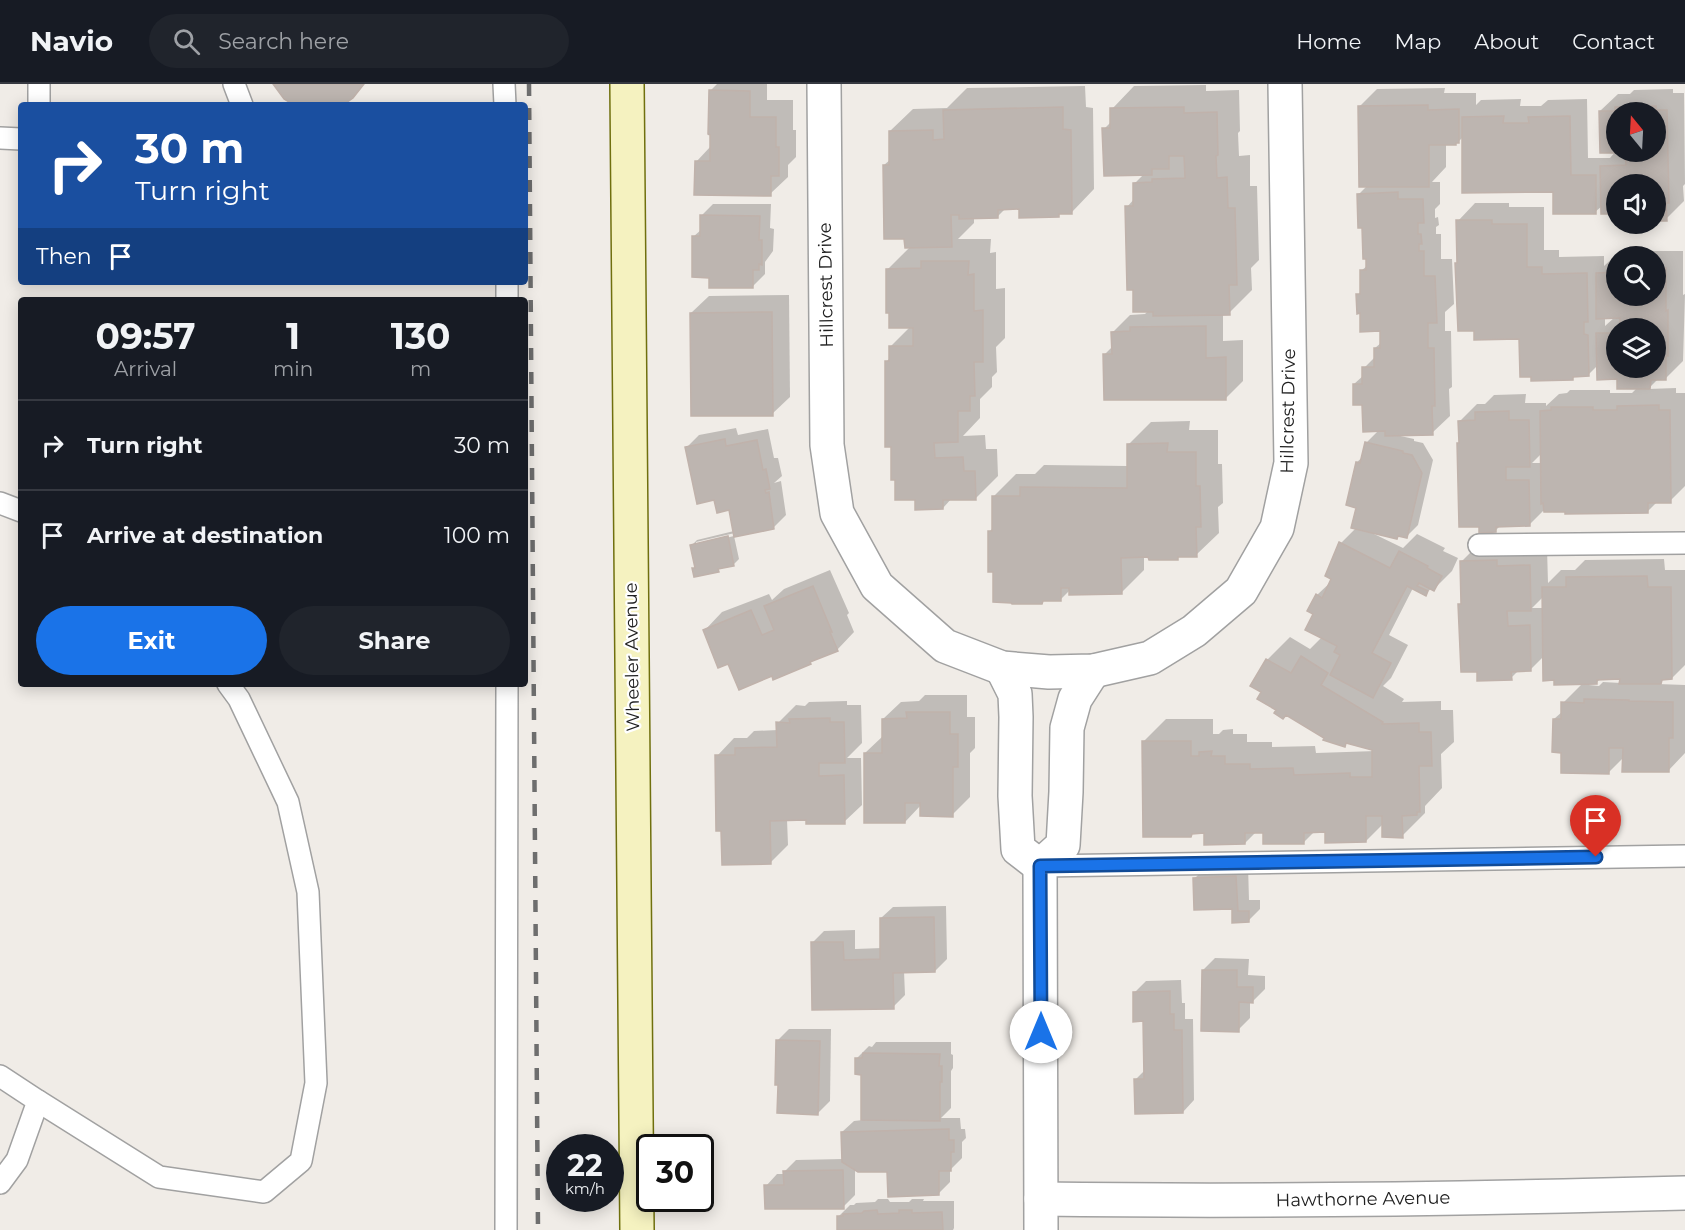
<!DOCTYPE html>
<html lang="en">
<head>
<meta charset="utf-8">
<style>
  body { margin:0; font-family:Montserrat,sans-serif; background:#20242c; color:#f1f3f6; height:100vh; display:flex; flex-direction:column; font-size:22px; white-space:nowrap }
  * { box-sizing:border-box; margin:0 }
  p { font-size:20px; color:#9ea1a6 }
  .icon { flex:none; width:33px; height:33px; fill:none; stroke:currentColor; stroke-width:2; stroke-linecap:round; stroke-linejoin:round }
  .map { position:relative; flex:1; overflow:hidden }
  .side { position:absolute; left:18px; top:213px; width:510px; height:390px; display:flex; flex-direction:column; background:#171b24; border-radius:6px; box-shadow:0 3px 15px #0003 }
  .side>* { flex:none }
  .guide { position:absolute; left:18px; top:18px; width:510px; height:183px; border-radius:6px; box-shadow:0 3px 15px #0003; background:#1a4fa0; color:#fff; overflow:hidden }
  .needle { width:39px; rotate:342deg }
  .controls { position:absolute; left:1606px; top:18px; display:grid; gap:12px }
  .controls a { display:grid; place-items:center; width:60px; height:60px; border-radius:50%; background:#171b24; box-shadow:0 3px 15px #0003; font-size:30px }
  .speed { position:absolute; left:546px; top:1050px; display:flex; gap:12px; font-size:30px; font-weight:700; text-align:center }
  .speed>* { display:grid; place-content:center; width:78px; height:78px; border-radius:50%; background:#171b24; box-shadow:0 3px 15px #0003; line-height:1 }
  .speed small { font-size:15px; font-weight:400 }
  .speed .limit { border:3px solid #111; border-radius:9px; background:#fff; color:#111 }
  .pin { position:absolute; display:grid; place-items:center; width:51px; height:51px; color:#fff; margin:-62px -26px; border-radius:50% 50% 50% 0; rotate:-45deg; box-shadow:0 0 6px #0007 }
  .pin .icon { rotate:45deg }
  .me { position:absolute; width:66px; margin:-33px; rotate:0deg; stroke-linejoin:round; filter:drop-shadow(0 0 4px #0008) }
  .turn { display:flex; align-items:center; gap:21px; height:126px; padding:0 18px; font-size:27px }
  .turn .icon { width:78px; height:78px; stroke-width:2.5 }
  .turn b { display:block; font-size:42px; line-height:51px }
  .then { display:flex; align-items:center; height:57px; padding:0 18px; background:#0003; gap:12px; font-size:22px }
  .eta { display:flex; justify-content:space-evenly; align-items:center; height:102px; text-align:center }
  .eta b { font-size:36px; font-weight:700; line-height:42px }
  .primary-button { display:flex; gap:12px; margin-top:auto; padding:12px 18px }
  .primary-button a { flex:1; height:69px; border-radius:36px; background:#1a73e8; color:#fff; font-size:24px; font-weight:700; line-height:69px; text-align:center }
  .primary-button a+a { background:#20242c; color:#f1f3f6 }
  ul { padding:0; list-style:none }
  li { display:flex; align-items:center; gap:18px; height:90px; padding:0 18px; border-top:2px solid #363941 }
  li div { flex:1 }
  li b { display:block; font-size:22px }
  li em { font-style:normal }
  header { display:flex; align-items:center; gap:36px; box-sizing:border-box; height:84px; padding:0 30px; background:#171b24; border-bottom:2px solid #363941 }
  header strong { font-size:28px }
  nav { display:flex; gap:33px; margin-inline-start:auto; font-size:21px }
  .search { width:420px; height:54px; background:#20242c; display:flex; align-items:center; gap:15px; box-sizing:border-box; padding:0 21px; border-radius:33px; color:#9ea1a6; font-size:22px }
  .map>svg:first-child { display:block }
</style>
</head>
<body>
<header>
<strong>Navio</strong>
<div class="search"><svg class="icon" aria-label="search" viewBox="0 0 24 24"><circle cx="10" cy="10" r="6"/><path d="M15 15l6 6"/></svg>Search here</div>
<nav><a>Home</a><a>Map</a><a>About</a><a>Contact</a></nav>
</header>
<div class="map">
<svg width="1685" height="1146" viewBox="0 0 1685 1146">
  <rect width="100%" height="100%" fill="#f0ece7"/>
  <g fill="#0003" fill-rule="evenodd">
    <path d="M717,0h50v16h26v30h3v27l-8,8v12l-18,17 -74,-32 15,-16 -1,-55z"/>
    <path d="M1206,1v6l33,-1 1,41 -2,2 1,23 11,-1v31h7l2,74 -8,8 1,22 -23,23h-6v28l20,-1v41l-17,17 -122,-43 9,-9v-14l17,-17 15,-1 3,-3 -21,-104 8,-9v-15l9,-9 -40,-45 8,-8v-12l22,-23z"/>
    <path d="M1085,2l1,21 7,1 1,81 -22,23h-11l-3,3 -37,-7h-15l-9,9h-23v6l-16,16h33l-1,14 6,-1v37l9,-1v50l-9,9 1,25 -5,5v10l-12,12v19l-17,18 22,-1 1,14h11l1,27 -23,23 -23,-1 -9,10 -27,-10 -30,-136 5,-5v-11l20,-20 -24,-56 24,-24 -27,-81 7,-6 -1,-28 23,-22 34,-1 20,-20z"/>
    <path d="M1445,4l-1,5h32v12l5,-5 40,-1 -1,7h21l7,-6 39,-1 1,59h22l6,-7 -16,-40 18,-17h12l4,-4 39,-1v4h11l1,91 -2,2 1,15 -18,18h-10v-35h-39v28l-15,-6 -7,6 -40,-21 -91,-55 -5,5 -13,2v24l-14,15h8v22l-5,5v9l3,-1 1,8 -3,2v7h5v25h11l2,45 -9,8v19h6l1,56 -3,2 1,27 -18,17 -36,2 18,4v2l9,2 10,17 -15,65 -12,12 -7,-2 -2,2 -25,-4 31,15 14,-14 28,14 -2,3 15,7 -6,13 -18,18 -2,-1 -7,6 -12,-6 -24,47 19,10 -17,33 -8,8 21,13 -2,3 39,-1v9h12l1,32 -13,12 1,34 -17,18v7l-23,23 -19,-12 -17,17 -39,-10h-12l-11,11 -39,-11 -9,1 -11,11 -39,-11h-12l-3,3 -48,-93 23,-23h47v15h6l4,-4 10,-1v5h14v8h25v5l43,-1 1,7 60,-2 -29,-9 -3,3 -18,-8 -48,-27 -15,-18 -11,-7 15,-25 23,-23 20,12 12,-12 -7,-23 2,-19 17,-16 7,-36 15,-15 2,-22 -1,-44 7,-6 2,-13 13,-13 -25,-46 10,-9v-7l12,-12 -1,-8 7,-6 -1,-12 -20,-18 -3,-17 3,-4v-20l7,-6 -9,-71 8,-8 -7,-80 17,-17zM1617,28h39v40h-39z"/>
    <path d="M1475,119h34v4h35v43h15v7l45,-1v10l11,-10 29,-1 5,-4h34v44l2,-1 -2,67 -17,17h-7l-11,11 28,-1v5h9v93l-15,15h-12l-11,11 -104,-1 -14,14h-28l-6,6 -35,-89v-21l17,-17h8l9,-9 32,-1 -1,9h21v3l13,-12 8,-1 3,-3h40v3h22l6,-6 -20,-9 -20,-13 -10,10h-12l-4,4 -51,-41 -46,-8 -17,-68v-41zM1617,172h39v40h-39zM1605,233h10l-10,9zM1617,244h39v40h-39zM1542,369v10h-10z"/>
    <path d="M713,120h58l-1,24 4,1 -1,22 -8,11v12l-12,12 -43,-10 -17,-39 9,-8 -1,-13z"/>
    <path d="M789,211l1,102 -18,17 -81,-101 18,-17z"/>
    <path d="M1190,337l-1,9h29v34h4l1,39 -5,4 1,26 -23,22 -16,1 -3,2 -33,-2v14l-23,23 -51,-3 -9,9 -17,1 -2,2 -48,-31 -4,-40 3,-3v-31l23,-23h19l9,-9 84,1v-21l23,-23z"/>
    <path d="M736,344l2,7 30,-6 6,29h4l4,18 -8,7 7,-2 5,34 -12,12 -39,6 -39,9v3l38,-9 5,23 -5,5 -13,3 -3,3 -24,-1 2,-3 -4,-21 5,-5 37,-9 -4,-23 -15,-9 -28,-52 12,-12z"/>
    <path d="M1479,460l68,4 1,35 13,-13h14l10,-10 79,-1 1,11h20v95l-13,13h-7l-7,6 27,1v68l-17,18 -44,-14 -15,15 -46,-21 -9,-32 9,-8v-8l20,-20 -39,-27 -13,13 -12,1 -8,8 -32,-8 -19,-65 2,-3 -1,-40zM1543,513l1,11h-12zM1601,594h20v5l-18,-1 -4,4 -10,-1v-2h7z"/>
    <path d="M830,486l19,43 -2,2 7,17 -17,18 -22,9 -5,4 -37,11 -44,-12 -24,-32 17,-18 47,-18 3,6 12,-11z"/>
    <path d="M925,611h42v22h8v31l-5,5v44l-18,18 -31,-10 -16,17 -40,-69 18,-17v-17l18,-17 18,-1z"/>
    <path d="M847,617v4h14l1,38 -15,15h14l1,47 -18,17 -37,-3h-20l1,26 -18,18 -53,-107 17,-18h13l7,-7 24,-1v-7l18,-18 9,1 4,-4z"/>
    <path d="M1248,781l1,35h11v9l-12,12 -54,-42 12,-12z"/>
    <path d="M946,822l1,53 -12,12h-31l1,24 -12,12 -81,-64 12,-12 31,-1v19l27,-1 -1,-30 12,-11z"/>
    <path d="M1215,874l34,1 -1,16 17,1v13l-12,12h-3v17l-12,12 -35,-60z"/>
    <path d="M1181,896l1,23h3v16h8l1,81 -11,12 -48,-32 10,-10 -1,-50 -10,-27 12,-12z"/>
    <path d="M789,945h42l-1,72 -12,12 -41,-72z"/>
    <path d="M876,958h75v12l2,1v13l-2,3v37l-10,10h19l1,11h4l1,9 -4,4v16l-12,12v12l-12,12 -50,-24 -33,-2v27l-12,12 -77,-21 11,-12h8v-3l11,-11 47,-1 -1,-27 12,-11 9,-1v-47l-6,-15 12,-12 3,1z"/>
    <path d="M878,1115h10l2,3h19l3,-3h12l-1,2h31v27l-1,2h-115v-13l12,-12h4l2,-2 19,-1z"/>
  </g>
  <g fill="#bdb5b0" stroke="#c0b2ab" stroke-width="1.5" fill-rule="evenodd">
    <path d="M273,0h91l-11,14 -10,7h-49l-10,-6z"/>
    <path d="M709,6l41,1v26h26v30h3v29h-8v20l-77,-1 1,-34h15v-26l-2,-1z"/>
    <path d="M1428,21v5l31,-1v34h-3v2h-27v42h-70l-1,-81z"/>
    <path d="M1656,22v4h11l2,93h-3l1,18h-11v-37h-39v30h-16l-1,-48 26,-1 -1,-12h-25l-1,-42h16v-4zM1617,28h39v40h-39z"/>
    <path d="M1063,23v22l8,1 1,84h-13v3l-40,1v-9l-21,1v8l-39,1v-4h-8l1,32 -47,1 -1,-9h-20l-1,-74h6v-34l44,-1v10l11,-1 -1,-29z"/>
    <path d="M1184,23v6l33,-1 1,43 -2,1 1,22 10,-1 1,31h7l2,77h-8l1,30 -77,1v-4h-20v-22h-6l-2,-84h8v-23l19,-1v-3l33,-1 -1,-22h-15v13h-17v6l-48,1 -2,-48h8v-20z"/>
    <path d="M1504,32l-1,7h26l-1,-6 42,-1 1,59h25v39h-43v-22l-91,1v-76z"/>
    <path d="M1398,108v7h25l1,24h-6v11h3l1,10h-3v7h5v25h11l2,47h-9v25h6l1,58h-3l1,29 -48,1v-5l-22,1 -1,-27h-9v-21h9v-17h12v-19h6v-17l-20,1v-19l-3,1 -1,-20h4v-24h6v-11h-3l-1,-31h-4l-1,-34z"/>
    <path d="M700,131l60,1 -1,24h3v25l-3,-1v6h-6v18h-44v-10l-17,-1v-41h8z"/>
    <path d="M1456,136h36v4h35v43h15v7l45,-1 1,49h-4v12l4,1 1,41 -16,1v3l-42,1v-4h-11l-1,-38 -45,1v-9h-16l-3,-68h2z"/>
    <path d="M921,177h48l-1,14 6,-1v37l9,-1v52h-9l1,34h-5v15h-12v31l-24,1 1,15 28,-1 1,14h11l1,29h-33v9l-28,1v-10h-20v-20h-4v-33h-6v-86h4v-15h24v-18h-24v-15h-3v-44l35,-1z"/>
    <path d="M1656,184h10v43l2,-1v46h-2v24h-15l-1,9h-33v-10l-20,1 -1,-47h21v35h39v-40h-36v-10l-24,1v-46l21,-1v24h39z"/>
    <path d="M772,228l1,104h-82l-1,-103z"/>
    <path d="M1206,242v32l20,-1v43h-122l-1,-46h9l-1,-22 19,-1v-4z"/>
    <path d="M1659,321v5h11l1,93h-23v10l-83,1v-2h-21l-1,-9 -2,1 -1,-93 11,-1v-3h42v3h24v-4z"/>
    <path d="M1509,327v9h20l1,47h-24v13h23l1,46 -34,1v5l-17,1v-6h-20l-2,-84h2l-1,-22 17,-1v-8z"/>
    <path d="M725,355l1,7 31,-6 6,30 3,-1 4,20 -5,1 1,3 3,-1 5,37 -40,8 -5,-27 -12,3 -3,-13 -17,4 -12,-57z"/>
    <path d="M1365,358l38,9v2l9,2 10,18 -15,65 -9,-2 -1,3 -46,-11 5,-20 -10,-3 10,-43 4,1z"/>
    <path d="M1168,359l-1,9h29v34h4l1,41h-5l1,30h-19v3h-29l-1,-3 -27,1 1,36 -53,1v-7h-8v13h-18l-1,3h-30l-1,-1 -18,-1v-30h-5v-41h4v-35h28v-9l107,1v-44z"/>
    <path d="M728,452l6,30 -16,3 1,3 -25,5 -2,-9h3l-5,-23z"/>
    <path d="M1339,458l51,26 9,-17 29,15 -1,2 15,8 -8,15 -15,-8 -2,3 11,5 -2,5 -19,-10 -35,67 19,10 -18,35 -43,-23 10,-20 -6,-3 3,-6 -32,-16 8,-16 -6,-3 9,-17 6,4 9,-19 -6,-3z"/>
    <path d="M1497,476v6l33,-1 1,46h-24l1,15 22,-1 1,46 -20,1 1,8 -35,1v-9h-16l-3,-68h3l-1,-43z"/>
    <path d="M1647,492l1,11h23l1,92 -10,1 -1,4h-42l1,-5 -23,1v4l-43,1v-5l-11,1 -1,-94h24v-10z"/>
    <path d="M813,502l19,46h-2l8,19 -28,11 1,2 -38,16 -1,-4 -33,14 -11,-26 -10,4 -15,-38 48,-20 11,25 12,-5 -10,-24z"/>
    <path d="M1301,572l27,17 -7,12 62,37 -1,2 37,-1v9h12l1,34h-13l1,46h-3v3l-15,1 1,22 -21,-1v-21h-16v26l-41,1v-11l-21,1v11h-41v-11h-18v11l-41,1v-12l-12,1 -1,3h-48l-1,-96h49v15h8v-4l13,-1 -1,5h14v8h25v5l43,-1 1,7 56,-2v4h22v-27l-26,-7 -1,4 -22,-7 1,-2 -38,-23 -3,4 -9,-6 2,-3 -19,-11 4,-7 -11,-6 16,-27 25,14z"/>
    <path d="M1584,615l45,1v1l44,1v36h-4v34h-47l1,-24h-14v26l-48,-1v-20l-9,-1 1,-33h8v-17l23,1z"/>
    <path d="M906,628h44v22h8v33h-5v50l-33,-1v-13h-15v20h-41v-70h18v-34l25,-1z"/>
    <path d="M830,634v4h14l1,41h-26v13l25,-1 1,49h-39v-4l-36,1 1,43 -49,1 -1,-34h-5l-1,-76h20v-7l42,-1 -1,-25 14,1 -1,-4z"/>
    <path d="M1236,792l2,35h11v11l-17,1v-14l-38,1 -1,-32z"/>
    <path d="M934,833l1,55 -42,1 1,36 -82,1 -1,-68h32l1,18 36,-1v-41z"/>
    <path d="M1202,886h35v17h16v16l-14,-1v30l-38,-1z"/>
    <path d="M1170,907v23h4v16h8l1,83 -48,1 -1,-35h10l-1,-58 -10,1v-30z"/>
    <path d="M776,956l44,1 -2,74 -41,-2 1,-28h-3z"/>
    <path d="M863,969l77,1 -1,12h3v16h-2v39l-79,-1v-45l-6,-1v-16h7z"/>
    <path d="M949,1045v11h5v12h-3v19h-12v24l-51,2 -1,-25h-29l-16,-10 -1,-30z"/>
    <path d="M843,1086l1,39h-79l-1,-24h20l-1,-14z"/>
    <path d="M877,1126l1,4 21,-1v-3h13v3l30,-1 1,18h-106v-14h6v-2l19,-1 2,-2z"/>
  </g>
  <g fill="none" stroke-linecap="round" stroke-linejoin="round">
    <g stroke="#a1a1a1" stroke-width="24">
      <g id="lane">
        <path d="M234,0l8,21"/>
        <path d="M504,0l1,21"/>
        <path d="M39,21v-21"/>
        <path d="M0,54l21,1"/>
        <path d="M507,216v-18"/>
        <path d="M0,419l21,8"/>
        <path d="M1479,461l206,-2"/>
        <path d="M1040,782l645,-10"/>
        <path d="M0,992l38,25 -21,59 -17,23"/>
        <path d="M38,1017l121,76 105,15 37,-31 15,-78 -8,-191 -20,-90 -49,-103 -11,-15"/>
        <path d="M506,1146l1,-546"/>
      </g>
    </g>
    <g stroke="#a1a1a1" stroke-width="36">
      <g id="street">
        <path d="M824,0l3,361 10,68 40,73 68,60 57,22 47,4 44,-1 57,-13 44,-27 47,-40 36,-63 14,-65 -6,-379"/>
        <path d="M1002,584l13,26 1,23 -1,79 3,53 22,17"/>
        <path d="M1041,1115c215,3 429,0 644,-6"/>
        <path d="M1041,1146l-1,-364 23,-21 3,-53 1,-64 8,-29 18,-28"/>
      </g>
    </g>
    <g stroke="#70700e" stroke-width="36">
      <path id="secondary" d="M627,0l10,1146"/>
    </g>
    <use href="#lane" stroke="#fff" stroke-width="21"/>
    <use href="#street" stroke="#fff" stroke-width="33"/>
    <use href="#secondary" stroke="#f5f2c0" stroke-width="33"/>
    <path stroke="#6e6e6e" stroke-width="4.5" stroke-dasharray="12 12" stroke-linecap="butt" d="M529,0l9,1146"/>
  </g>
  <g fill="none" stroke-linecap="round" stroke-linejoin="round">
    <g stroke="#114b97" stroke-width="15">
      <path id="route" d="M1041,948l-1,-166 556,-9"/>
    </g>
    <use href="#route" stroke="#1a73e8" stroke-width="10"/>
  </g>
  <g text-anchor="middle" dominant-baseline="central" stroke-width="4.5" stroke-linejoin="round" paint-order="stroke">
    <g font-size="18" fill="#202020" stroke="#fff">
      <text transform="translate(826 201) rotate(-91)">Hillcrest Drive</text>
      <text transform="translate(1288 327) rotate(-89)">Hillcrest Drive</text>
      <text transform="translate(632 573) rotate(-91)">Wheeler Avenue</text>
      <text transform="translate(1363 1115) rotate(-1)">Hawthorne Avenue</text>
    </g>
  </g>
</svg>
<div class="controls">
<a><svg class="needle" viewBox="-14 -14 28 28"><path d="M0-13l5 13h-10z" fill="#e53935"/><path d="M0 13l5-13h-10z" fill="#9ea1a6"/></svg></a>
<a><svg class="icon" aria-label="sound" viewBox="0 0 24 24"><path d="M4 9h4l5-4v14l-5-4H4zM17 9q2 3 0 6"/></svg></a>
<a><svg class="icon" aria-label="search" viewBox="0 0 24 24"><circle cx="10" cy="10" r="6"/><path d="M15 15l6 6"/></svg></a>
<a><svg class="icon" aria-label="layers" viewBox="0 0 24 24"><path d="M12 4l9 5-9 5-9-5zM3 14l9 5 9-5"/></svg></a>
</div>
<div class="speed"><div>22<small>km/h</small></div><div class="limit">30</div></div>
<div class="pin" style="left:1596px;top:773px;background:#d93025"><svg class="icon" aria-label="arrive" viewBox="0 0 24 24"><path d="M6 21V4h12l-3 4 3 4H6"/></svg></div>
<svg class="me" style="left:1041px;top:948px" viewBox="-20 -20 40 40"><circle r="19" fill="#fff"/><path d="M0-13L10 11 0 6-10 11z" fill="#1a73e8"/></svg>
<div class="guide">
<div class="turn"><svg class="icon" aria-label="right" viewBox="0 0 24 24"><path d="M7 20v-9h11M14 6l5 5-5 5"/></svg><div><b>30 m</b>Turn right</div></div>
<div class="then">Then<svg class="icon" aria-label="arrive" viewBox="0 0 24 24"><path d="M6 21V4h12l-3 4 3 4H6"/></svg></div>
</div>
<section class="side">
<div class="eta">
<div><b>09:57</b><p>Arrival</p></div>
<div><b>1</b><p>min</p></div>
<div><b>130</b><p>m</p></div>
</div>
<ul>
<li><svg class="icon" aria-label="right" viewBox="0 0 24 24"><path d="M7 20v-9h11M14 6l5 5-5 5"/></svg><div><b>Turn right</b></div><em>30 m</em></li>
<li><svg class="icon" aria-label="arrive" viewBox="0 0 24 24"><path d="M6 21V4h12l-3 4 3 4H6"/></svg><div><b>Arrive at destination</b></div><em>100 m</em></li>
</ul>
<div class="primary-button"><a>Exit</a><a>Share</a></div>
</section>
</div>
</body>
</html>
